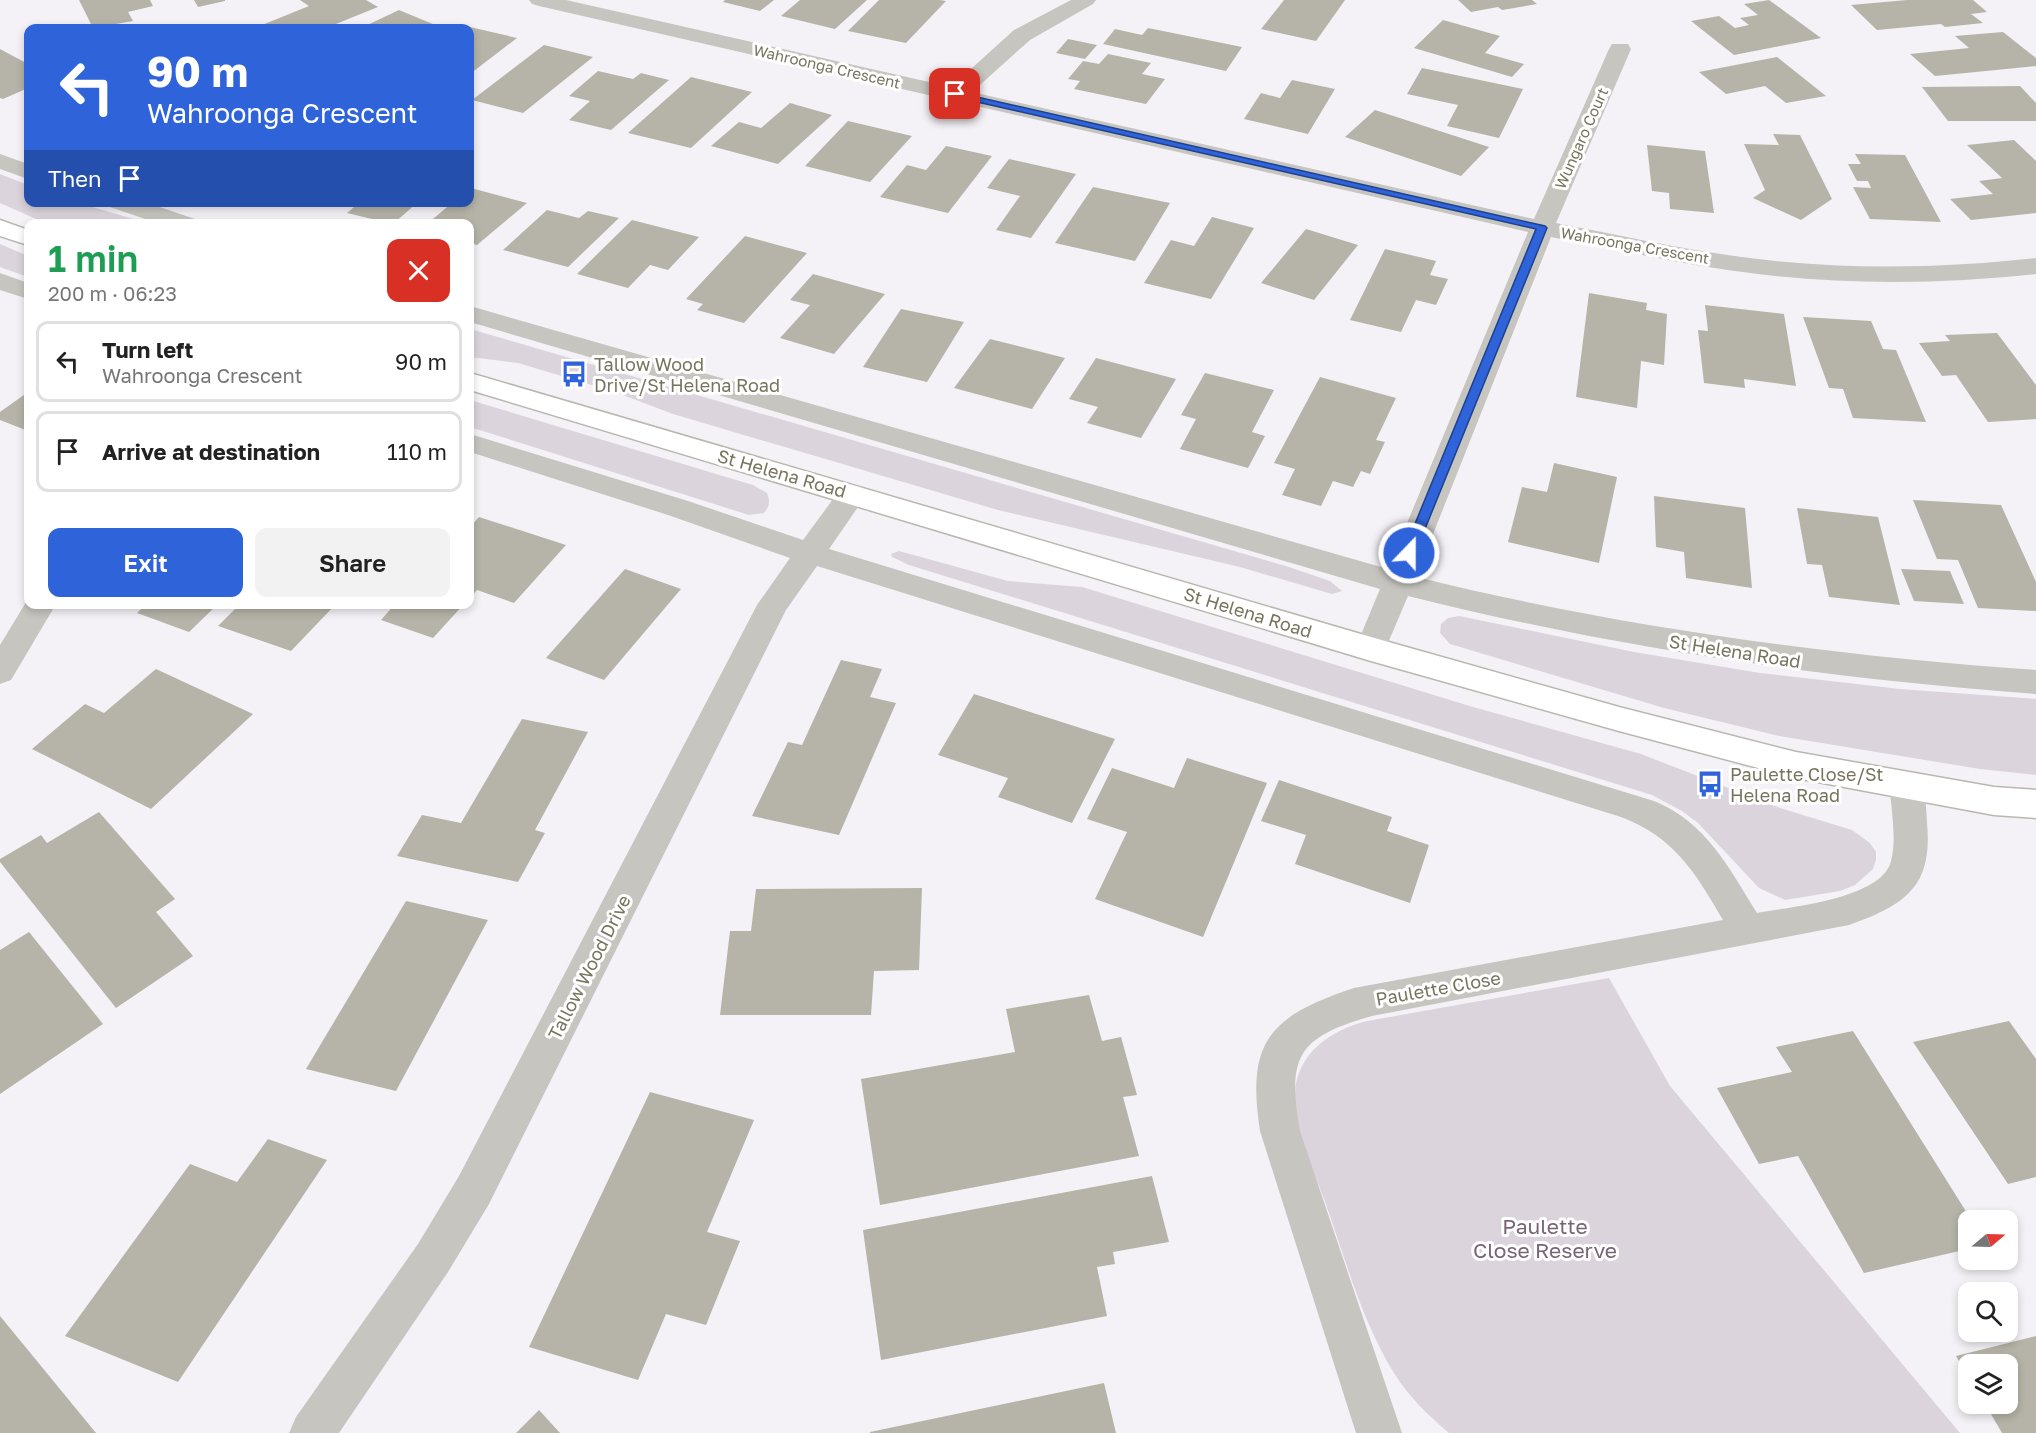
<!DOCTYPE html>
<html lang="en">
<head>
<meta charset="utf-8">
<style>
  body { margin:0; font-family:"Golos Text",sans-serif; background:#f2f2f2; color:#222; height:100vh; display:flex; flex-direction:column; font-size:22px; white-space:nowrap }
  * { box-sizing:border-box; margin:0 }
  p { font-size:20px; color:#767676 }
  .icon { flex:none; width:33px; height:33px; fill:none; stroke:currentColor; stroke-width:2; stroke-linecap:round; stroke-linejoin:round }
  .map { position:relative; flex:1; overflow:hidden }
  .drawer { position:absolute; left:24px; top:219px; width:450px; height:390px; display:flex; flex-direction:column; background:#fff; border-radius:12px; box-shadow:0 3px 9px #0003 }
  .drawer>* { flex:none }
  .top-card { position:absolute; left:24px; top:24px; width:450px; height:183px; border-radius:12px; box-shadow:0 3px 9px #0003; background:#2f63d9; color:#fff; overflow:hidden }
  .needle { width:39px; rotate:71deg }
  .controls { position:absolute; left:1958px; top:1210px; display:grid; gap:12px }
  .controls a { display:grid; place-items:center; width:60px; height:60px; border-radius:12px; background:#fff; box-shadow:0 3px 9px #0003; font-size:30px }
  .pin { position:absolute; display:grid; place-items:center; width:51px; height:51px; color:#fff; margin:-26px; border-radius:12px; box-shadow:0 3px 9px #0006 }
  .me { position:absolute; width:66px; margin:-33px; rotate:22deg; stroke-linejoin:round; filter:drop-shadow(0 0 4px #0008) }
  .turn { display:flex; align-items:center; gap:21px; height:126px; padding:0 24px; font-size:27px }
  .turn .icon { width:78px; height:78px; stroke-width:2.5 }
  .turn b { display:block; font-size:42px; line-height:51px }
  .then { display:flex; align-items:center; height:57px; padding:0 24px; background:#0003; gap:12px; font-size:22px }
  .round { display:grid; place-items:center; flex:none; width:63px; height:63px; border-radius:12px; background:#f2f2f2 }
  .headline { display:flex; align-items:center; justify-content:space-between; height:102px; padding:0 24px }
  h1 { font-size:36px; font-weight:600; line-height:45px; color:#1e9e55 }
  .action { display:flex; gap:12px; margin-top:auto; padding:12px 24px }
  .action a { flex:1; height:69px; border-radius:12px; background:#2f63d9; color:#fff; font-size:24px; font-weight:600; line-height:69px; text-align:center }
  .action a+a { background:#f2f2f2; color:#222 }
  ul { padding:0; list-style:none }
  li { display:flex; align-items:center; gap:18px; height:81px; margin:0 12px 9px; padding:0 12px; border:3px solid #e0e0e0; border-radius:12px }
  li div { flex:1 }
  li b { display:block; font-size:22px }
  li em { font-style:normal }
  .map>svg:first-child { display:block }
</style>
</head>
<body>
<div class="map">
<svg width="2036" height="1433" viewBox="0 0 2036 1433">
  <rect width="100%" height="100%" fill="#f4f2f6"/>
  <g fill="#dcd4dc">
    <path d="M0,174l28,11v17l51,1 68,20h-102l-45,-20z"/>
    <path d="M0,244l28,12v21l-28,-10z"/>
    <path d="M470,329l819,238 41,14 12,10 -10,3 -92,-27 -242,-57 -325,-96 -58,-22 -97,-29 -48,-6z"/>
    <path d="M470,400l283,85 14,8c3,8 3,13 -3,20l-15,2 -279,-88z"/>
    <path d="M899,551l109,30 74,6 391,120 168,47 139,54 72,22 18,13 6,9v8l-3,9 -18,16 -15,6 -55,9 -26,-12 -61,-65 -16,-12 -30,-16 -743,-230 -17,-8 -1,-3z"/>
    <path d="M1459,616l175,36 126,21 140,16 136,10v76l-56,-6 -201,-33 -115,-28 -214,-64 -10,-11 1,-9 7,-6z"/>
    <path d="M1609,978l61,108 290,347h-511c-21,-18 -41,-37 -55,-60 -33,-53 -49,-116 -70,-174 -11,-32 -32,-71 -29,-106 2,-40 36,-63 72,-72z"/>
  </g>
  <g fill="#b6b4a8">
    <path d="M79,0h71l3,6 -25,6 5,9 -40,7z"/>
    <path d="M194,0h31v1l-27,6z"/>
    <path d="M300,0h66l12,7 -52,21 -69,-1 52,-21z"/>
    <path d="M725,0h49l-14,11 -37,-9z"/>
    <path d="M800,0h67l-32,29 -54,-13z"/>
    <path d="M879,0h61l6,1 -40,42 -58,-12z"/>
    <path d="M1284,0h61l-29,41 -55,-12z"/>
    <path d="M1458,0h74l5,4 -35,6 -4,-3 -27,5z"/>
    <path d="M1769,0l52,38 -87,17 -43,-34 28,-5 16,12 14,-3 -9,-7 18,-3 -14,-11z"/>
    <path d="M1907,0h66l14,12 -16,2 12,9 -38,4 -4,-3 -64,6 -26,-25z"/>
    <path d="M399,10l41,17 -79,1z"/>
    <path d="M1443,20l57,16 -15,17 39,11 -12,13 -98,-29z"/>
    <path d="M464,25l6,2 47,11 -47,36v-46h-10z"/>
    <path d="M1148,28l94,19 -16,24 -123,-27 12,-15 27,6z"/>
    <path d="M2003,32l33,26v8l-101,10 -25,-22 59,-6 -14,-12z"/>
    <path d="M1068,39l29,6 -12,14 -29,-6z"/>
    <path d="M544,45l49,12 -70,56 -51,-13z"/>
    <path d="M0,49l28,15v24l-25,11 -3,-1z"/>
    <path d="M1108,54l43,9 -9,11 23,5 -19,25 -72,-15 6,-8 -12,-2 15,-18 16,3z"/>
    <path d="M1777,57l49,39 -40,7 -21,-17 -39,8 -27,-22z"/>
    <path d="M1422,68l101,21 -24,49 -52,-12 11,-21 -51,-11z"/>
    <path d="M598,71l35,8 8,-6 28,7 -58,50 -42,-10 21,-19 -21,-5z"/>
    <path d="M691,77l61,15 -61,56 -63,-15z"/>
    <path d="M1292,80l43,9 -27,45 -64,-15 17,-26 19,5z"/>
    <path d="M2020,86l16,17v18h-88l-26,-34z"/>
    <path d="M790,103l42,12 -54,49 -67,-18 28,-24 22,6z"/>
    <path d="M1375,110l114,37 -28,29 -116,-39z"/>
    <path d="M848,121l64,15 -42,46 -65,-16z"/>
    <path d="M1773,134l27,1 32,64 -31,21 -48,-22 12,-8 -21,-46 35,1z"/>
    <path d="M2014,140l22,21v52l-65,7 -21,-21 43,-5 -14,-13 23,-3 -35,-33z"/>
    <path d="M1647,145l58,6 9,62 -44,-4 -1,-16 -17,-2z"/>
    <path d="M946,146l46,10 -44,57 -68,-16 27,-32 19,5z"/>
    <path d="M1855,154l50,1 36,67 -71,-3 -17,-32 18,1 -3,-7h-11l-9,-17h13z"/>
    <path d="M1009,159l67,15 -45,64 -35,-8 24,-34 -33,-8z"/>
    <path d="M1093,187l77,16 -35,58 -80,-18z"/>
    <path d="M471,188l56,15 -50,42 -7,-2v-19h-43l26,-22h17z"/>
    <path d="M360,202h58l-25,22 -46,-11z"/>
    <path d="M547,210l32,8 9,-7 31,7 -51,49 -65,-17z"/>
    <path d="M1212,217l42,11 -43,71 -67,-16 27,-43 23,6z"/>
    <path d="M632,220l67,17 -31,33 -18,-5 -22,23 -51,-14z"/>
    <path d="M1306,229l52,16 -44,55 -53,-17z"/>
    <path d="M745,236l62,17 -63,70 -47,-13 6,-6 -17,-5z"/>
    <path d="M1385,249l51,12 -6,14 18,4 -12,26 -20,-5 -15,32 -51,-12z"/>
    <path d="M813,274l72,20 -51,60 -54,-16 30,-33 -20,-5z"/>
    <path d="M1589,293l58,10 -1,7 21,4 -3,51 -23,-4 -4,47 -61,-11z"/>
    <path d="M1705,305l79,9 12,72 -52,-7 1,9 -41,-5 -6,-53 10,1z"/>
    <path d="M901,309l63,13 -37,60 -64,-15z"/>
    <path d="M1803,317l68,4 12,28 13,1 30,72 -73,-4 -10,-29 -14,-1z"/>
    <path d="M1997,333l39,52v34l-48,3 -32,-47 -14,1 -23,-33 31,-2 -5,-6z"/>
    <path d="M990,339l75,19 -33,51 -78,-21z"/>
    <path d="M1096,358l80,21 -35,59 -54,-15 11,-16 -29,-8z"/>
    <path d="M1205,373l69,17 -22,42 13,4 -17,32 -68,-19 16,-30 -15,-4z"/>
    <path d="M1320,377l76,21 -20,42 9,2 -15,32 -9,-3 -8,16 -20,-6 -12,25 -39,-11 13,-26 -21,-6z"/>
    <path d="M28,392v39l-28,-11v-8z"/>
    <path d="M1554,463l63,14 -18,86 -91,-21 14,-55 25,5z"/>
    <path d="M1654,496l91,12 7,80 -66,-10 -2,-26 -28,-5z"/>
    <path d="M1913,500l88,5 35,77v29l-58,-3 -20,-48 -21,-1z"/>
    <path d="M1797,508l81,9 22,88 -71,-8 -7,-32 -15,-1z"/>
    <path d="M479,517l87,28 -52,58 -37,-13 -7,8v-71z"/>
    <path d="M625,569l56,20 -77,91 -58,-22z"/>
    <path d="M1901,569l49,2 14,33 -50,-3z"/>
    <path d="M146,604h72l-29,28 -52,-19z"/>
    <path d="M240,604h96l-45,47 -73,-25z"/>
    <path d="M395,604h69l-31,34 -52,-18z"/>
    <path d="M841,660l41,9 -12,28 26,6 -57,132 -87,-19 36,-74 14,3z"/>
    <path d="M156,669l97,45 -102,95 -119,-60 53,-45 19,9z"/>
    <path d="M974,694l141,45 -43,84 -74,-26 10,-19 -70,-23z"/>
    <path d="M522,719l66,13 -53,98 10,3 -27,49 -121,-26 25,-41 39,8z"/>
    <path d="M1187,758l80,25 -64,154 -108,-38 32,-67 -40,-13 25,-51 62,20z"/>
    <path d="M1279,780l113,37 -5,14 42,14 -19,58 -115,-39 11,-29 -45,-14z"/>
    <path d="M99,812l76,87 -19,13 37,44 -77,52 -116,-146v-3l41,-24 6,8z"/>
    <path d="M922,888l-3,82 -45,1 -3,44h-151l10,-84h21l5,-42z"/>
    <path d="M406,901l82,19 -92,171 -90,-22z"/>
    <path d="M29,932l74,92 -103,70v-144z"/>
    <path d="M1089,995l13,46 19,-4 16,58 -14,2 16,59 -259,49 -19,-126 154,-27 -9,-43z"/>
    <path d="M2009,1021l27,38v118l-28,7 -95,-142z"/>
    <path d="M1853,1031l119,190h-4v28l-104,24 -66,-117 -39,8 -42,-76 75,-16 -16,-25z"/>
    <path d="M650,1092l104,28 -47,112 33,9 -34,84 -40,-11 -28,66 -109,-33z"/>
    <path d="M268,1139l59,21 -149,222 -113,-46 125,-172 47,18z"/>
    <path d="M1152,1176l17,66 -56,10 2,12 -18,3 10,49 -226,44 -18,-130z"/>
    <path d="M0,1316l96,117h-96z"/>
    <path d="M2036,1336v97h-34l-17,-29h22v-39h-39v11l-12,-20z"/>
    <path d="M1104,1383l12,50h-246v-1z"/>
    <path d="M539,1410l21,23h-44z"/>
  </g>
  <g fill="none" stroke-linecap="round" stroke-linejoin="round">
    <g stroke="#b9b8af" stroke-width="3">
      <g id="secondary">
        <path d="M0,220l28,10v15l-28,-9z"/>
        <path d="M470,373l901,264 248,70 177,45 198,35 42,3v28l-42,-3 -198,-37 -177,-47 -248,-70 -901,-271z"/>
      </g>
    </g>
    <g fill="#c6c5bf" fill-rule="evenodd">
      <path d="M529,0h37l385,87 63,-57 57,-30h25l-3,4 -63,36 -58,52 562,127 75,-170 3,-5h16l3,5 -75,174c67,13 134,28 202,36 92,11 186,9 278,-1v16c-92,10 -186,11 -278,0 -70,-8 -138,-24 -207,-37l-135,340c204,50 410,78 620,93v24c-213,-16 -421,-46 -628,-98l-26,61 -11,4 -11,-4 -5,-8 25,-60 -910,-267v-16l918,263 140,-337 -989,-226 -7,-2z"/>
      <path d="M0,154l28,10v15l-28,-10z"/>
      <path d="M107,202h38l50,17 3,5h-38l-50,-17z"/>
      <path d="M0,273l28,10v16l-28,-9z"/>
      <path d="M470,434l218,67 115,39 39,-53 10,-3 10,3 5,7 -38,55 825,252c52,21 75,67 103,112 32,-6 125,-14 134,-52 6,-23 0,-50 -1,-74l5,-9 12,-4 12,4c7,13 7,29 8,45 6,64 -22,82 -78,102l-477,91c-75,21 -85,41 -72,115l102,302h-46l-96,-302c-14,-90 10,-115 94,-143l369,-68c-28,-48 -49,-83 -102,-103l-804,-251 -31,44 -297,594 -41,68 -109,161h-50l7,-16 122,-173 41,-68 298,-571 33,-47 -122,-43 -198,-63z"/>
      <path d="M28,599v5h28l-45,76 -11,4v-39z"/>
    </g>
    <use href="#secondary" fill="#fff" fill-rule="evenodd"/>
  </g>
  <path fill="#2f63d9" stroke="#1f408d" stroke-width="1.5" d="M955,92l590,134 2,2 -133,328h-9l-2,-3 133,-324 -585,-133 -1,-2z"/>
  <defs>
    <g id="bus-bare" transform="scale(2.07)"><path d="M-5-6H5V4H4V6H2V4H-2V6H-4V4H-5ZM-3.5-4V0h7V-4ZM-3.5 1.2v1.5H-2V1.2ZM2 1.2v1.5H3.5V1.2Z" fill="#2f63d9" stroke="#fff" stroke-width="2.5" paint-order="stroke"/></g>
  </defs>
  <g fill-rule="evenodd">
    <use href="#bus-bare" x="574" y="374"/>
    <use href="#bus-bare" x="1710" y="784"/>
  </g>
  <g text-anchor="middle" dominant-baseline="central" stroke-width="6" stroke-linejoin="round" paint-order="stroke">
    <g font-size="15" fill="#77745e" stroke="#fff">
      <text transform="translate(827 66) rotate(13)">Wahroonga Crescent</text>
      <text transform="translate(1581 138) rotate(-66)">Wungaro Court</text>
      <text transform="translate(1635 245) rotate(10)">Wahroonga Crescent</text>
    </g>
    <g font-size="18" fill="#77745e" stroke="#fff" text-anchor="start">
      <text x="594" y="364">Tallow Wood<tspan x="594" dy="21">Drive/St Helena Road</tspan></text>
      <text x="1730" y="774">Paulette Close/St<tspan x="1730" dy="21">Helena Road</tspan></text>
    </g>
    <g font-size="18" fill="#77745e" stroke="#fff">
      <text transform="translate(782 473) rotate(16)">St Helena Road</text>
      <text transform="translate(1248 612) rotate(17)">St Helena Road</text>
      <text transform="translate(1735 651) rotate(9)">St Helena Road</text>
      <text transform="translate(589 967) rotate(-63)">Tallow Wood Drive</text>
      <text transform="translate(1438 988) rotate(-10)">Paulette Close</text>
    </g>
    <g font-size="21" fill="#796574" stroke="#fff">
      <text x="1545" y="1226">Paulette<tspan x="1545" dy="24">Close Reserve</tspan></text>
    </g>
  </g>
</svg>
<div class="controls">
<a><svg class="needle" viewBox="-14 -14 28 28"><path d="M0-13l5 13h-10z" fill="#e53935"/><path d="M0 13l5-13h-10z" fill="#767676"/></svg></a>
<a><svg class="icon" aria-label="search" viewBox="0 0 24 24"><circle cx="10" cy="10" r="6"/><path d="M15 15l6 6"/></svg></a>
<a><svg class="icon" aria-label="layers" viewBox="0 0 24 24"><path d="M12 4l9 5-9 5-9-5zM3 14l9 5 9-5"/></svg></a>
</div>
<div class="pin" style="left:955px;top:94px;background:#d93025"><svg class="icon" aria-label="arrive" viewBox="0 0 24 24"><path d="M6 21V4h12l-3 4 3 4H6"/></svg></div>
<svg class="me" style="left:1409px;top:553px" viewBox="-20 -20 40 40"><circle r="17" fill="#2f63d9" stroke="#fff" stroke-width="3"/><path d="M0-11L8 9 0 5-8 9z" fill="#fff"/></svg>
<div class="top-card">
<div class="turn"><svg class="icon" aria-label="left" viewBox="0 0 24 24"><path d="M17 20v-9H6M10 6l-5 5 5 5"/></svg><div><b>90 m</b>Wahroonga Crescent</div></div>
<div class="then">Then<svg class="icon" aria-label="arrive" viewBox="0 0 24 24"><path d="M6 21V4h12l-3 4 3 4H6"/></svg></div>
</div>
<section class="drawer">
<div class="headline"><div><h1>1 min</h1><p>200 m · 06:23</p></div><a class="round" style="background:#d93025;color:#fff"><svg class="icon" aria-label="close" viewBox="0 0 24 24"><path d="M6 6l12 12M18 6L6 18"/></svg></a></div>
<ul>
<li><svg class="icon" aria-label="left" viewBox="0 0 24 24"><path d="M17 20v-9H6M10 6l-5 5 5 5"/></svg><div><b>Turn left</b><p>Wahroonga Crescent</p></div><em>90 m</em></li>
<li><svg class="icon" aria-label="arrive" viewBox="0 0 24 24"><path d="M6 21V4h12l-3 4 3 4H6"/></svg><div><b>Arrive at destination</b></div><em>110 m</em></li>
</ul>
<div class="action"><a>Exit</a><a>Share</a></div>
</section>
</div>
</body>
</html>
